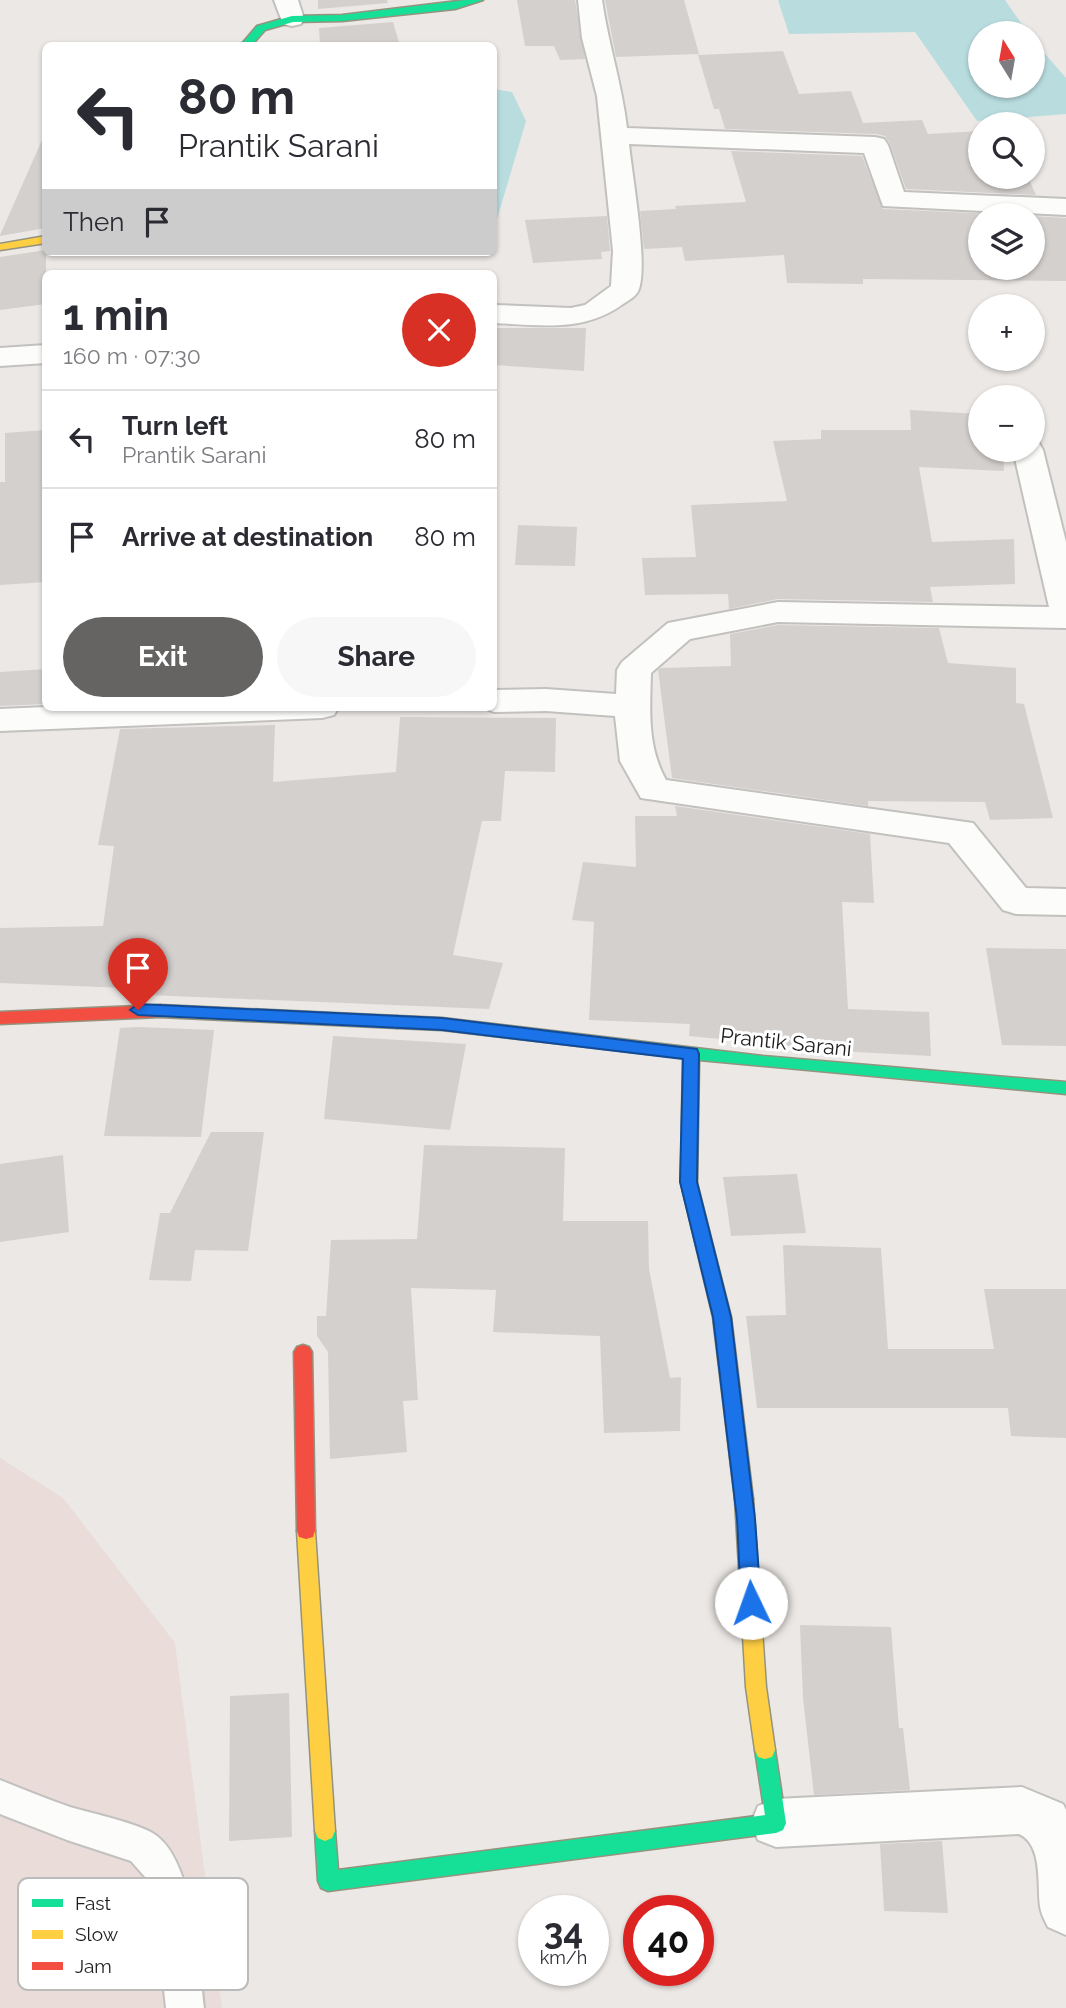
<!DOCTYPE html>
<html lang="en">
<head>
<meta charset="utf-8">
<style>
  body { margin:0; font-family:Raleway,sans-serif; background:#f7f7f7; color:#2b2b33; height:100vh; display:flex; flex-direction:column; font-size:26px; white-space:nowrap }
  * { box-sizing:border-box; margin:0 }
  p { font-size:23px; color:#7c7c81 }
  .icon { flex:none; width:38px; height:38px; fill:none; stroke:currentColor; stroke-width:2; stroke-linecap:round; stroke-linejoin:round }
  .map { position:relative; flex:1; overflow:hidden }
  .drawer { position:absolute; left:42px; top:270px; width:455px; height:441px; display:flex; flex-direction:column; background:#fff; border-radius:10px; box-shadow:0 2px 5px #0004 }
  .drawer>* { flex:none }
  .guide { position:absolute; left:42px; top:42px; width:455px; height:214px; border-radius:10px; box-shadow:0 2px 5px #0004; background:#fff; color:#2b2b33; overflow:hidden }
  .needle { width:46px; rotate:349deg }
  .tools { position:absolute; left:968px; top:21px; display:grid; gap:14px }
  .tools a { display:grid; place-items:center; width:77px; height:77px; border-radius:50%; background:#fff; box-shadow:0 2px 5px #0004; font-size:35px }
  .speed { position:absolute; left:518px; top:1895px; display:flex; gap:14px; font-size:35px; font-weight:700; text-align:center }
  .speed>* { display:grid; place-content:center; width:91px; height:91px; border-radius:50%; background:#fff; box-shadow:0 2px 5px #0004; line-height:1 }
  .speed small { font-size:18px; font-weight:400 }
  .speed .limit { border:10px solid #d22; background:#fff; color:#111 }
  .pin { position:absolute; display:grid; place-items:center; width:60px; height:60px; color:#fff; margin:-72px -30px; border-radius:50% 50% 50% 0; rotate:-45deg; box-shadow:0 0 7px #0007 }
  .pin .icon { rotate:45deg }
  .me { position:absolute; width:77px; margin:-38px; rotate:357deg; stroke-linejoin:round; filter:drop-shadow(0 0 5px #0008) }
  .turn { display:flex; align-items:center; gap:24px; height:147px; padding:0 21px; font-size:32px }
  .turn .icon { width:91px; height:91px; stroke-width:2.5 }
  .turn b { display:block; font-size:49px; line-height:60px }
  .then { display:flex; align-items:center; height:66px; padding:0 21px; background:#0003; gap:14px; font-size:26px }
  .round { display:grid; place-items:center; flex:none; width:74px; height:74px; border-radius:37px; background:#f7f7f7 }
  .head { display:flex; align-items:center; justify-content:space-between; height:119px; padding:0 21px }
  h1 { font-size:42px; font-weight:700; line-height:52px }
  .action { display:flex; gap:14px; margin-top:auto; padding:14px 21px }
  .action a { flex:1; height:80px; border-radius:42px; background:#656463; color:#fff; font-size:28px; font-weight:700; line-height:80px; text-align:center }
  .action a+a { background:#f7f7f7; color:#2b2b33 }
  ul { padding:0; list-style:none }
  li { display:flex; align-items:center; gap:21px; height:98px; padding:0 21px; border-top:2px solid #e1e1e2 }
  li div { flex:1 }
  li b { display:block; font-size:26px }
  li em { font-style:normal }
  .map>svg:first-child { display:block }
</style>
</head>
<body>
<div class="map">
<svg width="1066" height="2008" viewBox="0 0 1066 2008">
  <rect width="100%" height="100%" fill="#ebe8e5"/>
  <path fill="#eadcd8" d="M0,1458l63,40 112,145 47,365h-222z"/>
  <g fill="#b9dddf">
    <path d="M778,0h227l23,33h-48v53h52l1,-46 33,38v36l-89,7 -62,-89 -126,2z"/>
    <path d="M494,89l18,3 14,29 -31,105z"/>
  </g>
  <g fill="#d4d0ce">
    <path d="M318,0h69l1,3 -70,6z"/>
    <path d="M517,0h58l10,59 -25,1 -6,-14h-29z"/>
    <path d="M605,0h79l15,54 -83,3z"/>
    <path d="M393,22l7,24h-80l-1,-18z"/>
    <path d="M783,51l16,43 52,-3 12,32 59,-3 6,14 52,-3v46h48l8,18 -130,-6 -16,-45 -5,-8 -9,-2 -151,-5 -6,-20h-5l-16,-54z"/>
    <path d="M46,131v97l-46,8v-1z"/>
    <path d="M731,151l131,5 21,53 135,6h-38v53h52v-52l34,2v63l-203,-2v5l-76,-1 -3,-28 -99,6 -3,-14 -38,2 -4,-38 36,-2 -1,-3 71,-4z"/>
    <path d="M607,216l3,35 -9,1 1,7 -69,4 -8,-43z"/>
    <path d="M46,250v54l-46,6v-53z"/>
    <path d="M494,328h92l-2,43 -90,-6z"/>
    <path d="M910,410l70,4v36h23l1,21 -85,-4 13,75 82,-3 1,45 -85,3 3,15 -155,-3 -49,10 -1,-15 -83,1 -3,-37 54,-1 -5,-52 96,-4 -14,-60 48,-2v-9h90z"/>
    <path d="M45,430l1,152 -46,3v-103h5v-49z"/>
    <path d="M518,525l59,2 -2,39 -60,-1z"/>
    <path d="M778,625l161,3 9,35 68,5v35l8,1 29,114 -63,2 -5,-18 -117,-1v5l-196,-28 -14,-108 3,-2 70,-2 -1,-32z"/>
    <path d="M46,669v35l-46,2v-34z"/>
    <path d="M400,717l156,1 -1,54 -50,-1 -4,50h-19l-29,134 50,8 -14,46 -364,-15 1,-6 -126,-5v-55l103,-2 11,-80 -16,-1 22,-116 155,-4 -2,57 123,-10z"/>
    <path d="M675,806l195,28 4,69 -32,-1 6,107 81,3 2,44 -75,-4 -167,-16 1,-12 -101,-4 5,-98 -22,-2 11,-58 53,5 -1,-51h42z"/>
    <path d="M986,948l80,1v97l-64,-1z"/>
    <path d="M138,1027l76,3 -13,107 -97,-1 16,-108z"/>
    <path d="M333,1036l133,8 -16,86 -126,-11z"/>
    <path d="M211,1132h53l-16,119 -53,-1 -4,31 -42,-1 11,-67h10z"/>
    <path d="M424,1145l141,3 -2,73h85l1,48 21,109 11,-1 -1,54 -76,2 -4,-97 -107,-4 3,-42 -85,-2 7,112 -15,1 4,51 -77,7 -2,-107 -11,-16v-20h9l5,-76 86,-1z"/>
    <path d="M63,1155l6,77 -69,10v-78z"/>
    <path d="M797,1174l9,59 -75,3 -8,-59z"/>
    <path d="M783,1245l98,3 7,101h106l-10,-60h82v149l-55,-2 -3,-28h-251l-11,-92 40,-1z"/>
    <path d="M800,1625l91,2 8,101h4l7,62 -96,5 -11,-97z"/>
    <path d="M289,1693l3,144 -63,4 1,-145z"/>
    <path d="M942,1841l6,72 -64,-2 -4,-67z"/>
  </g>
  <g fill="none" stroke-linecap="round" stroke-linejoin="round">
    <g stroke="#c2c1c0" stroke-width="4">
      <path id="lane" d="M0,1780c23,9 47,19 70,27 21,6 72,17 87,29 37,29 42,126 47,172h-38l-7,-64 -13,-66 -15,-17 -64,-21 -67,-26z"/>
    </g>
    <g stroke="#c2c1c0" stroke-width="4">
      <g id="street">
        <path d="M274,0h24l6,19 -3,5 -9,2 -9,-2z"/>
        <path d="M578,0h24c6,43 20,84 25,128l248,9 9,2 4,6 16,47 162,7v16l-183,-9 -19,-53 -235,-9c3,31 19,119 10,145 -2,7 -10,11 -16,15 -40,29 -82,21 -129,19v-18l77,3 14,-3 26,-19 2,-35 -16,-155 -15,-58z"/>
        <path d="M46,345v18l-46,3v-18z"/>
        <path d="M1032,442l7,1 4,7 23,92v86l-288,-6 -88,17 -39,34c-1,38 -4,73 15,107l307,43 53,65 40,1v26l-50,-1 -13,-4 -54,-67 -308,-45 -21,-37 -5,-45 -69,-5 -52,1 -13,-5h13v-17l52,-1 70,5 1,-24 5,-8 46,-39 110,-21 271,5 -36,-157h19z"/>
        <path d="M46,707h293l-5,8 -12,3 -322,13v-22z"/>
        <path d="M1022,1787l41,17 3,6v125l-18,-8c-3,-6 -7,-13 -8,-21 -3,-23 3,-61 -21,-72l-243,13 -18,-7 -7,-17 7,-17 18,-7z"/>
      </g>
    </g>
    <g stroke="#95937e" stroke-width="3">
      <g id="fast">
        <path d="M466,0h17l-28,9 -113,12 -49,1 -28,8 -14,16h-11l17,-20 35,-10 50,-1z"/>
        <path d="M397,1016l45,2 321,38 303,26v12l-367,-34 -2,123 34,134 22,182 -2,6 -7,2 -7,-2 -2,-6 -22,-182 -32,-134 2,-125 -241,-28 -45,-2 -8,-6z"/>
        <path d="M765,1741l7,2 3,7 11,73 -3,7 -7,3 -448,58 -7,-3 -3,-7 -3,-50 3,-7 7,-3 7,3 3,7 3,39 427,-55 -10,-65 3,-7z"/>
      </g>
    </g>
    <g stroke="#95937e" stroke-width="3">
      <g id="slow">
        <path d="M46,236v7l-46,7v-6z"/>
        <path d="M160,1005l237,11 8,6 -8,6 -237,-11 -8,-6z"/>
        <path d="M744,1491l7,2 2,6 13,188 9,63 -3,7 -7,2 -7,-2 -3,-7 -9,-63 -11,-188 2,-6z"/>
        <path d="M306,1523l7,2 2,6 20,300 -3,7 -7,3 -7,-3 -3,-7 -18,-300 2,-6z"/>
      </g>
    </g>
    <g stroke="#95937e" stroke-width="3">
      <g id="jam">
        <path d="M160,1005l8,6 -8,6 -160,7v-12z"/>
        <path d="M303,1345l6,2 3,5 3,179 -2,6 -7,2 -7,-2 -2,-6 -3,-179 3,-5z"/>
      </g>
    </g>
    <use href="#lane" fill="#fcfcfb" fill-rule="evenodd"/>
    <use href="#street" fill="#fcfcfb" fill-rule="evenodd"/>
    <use href="#fast" fill="#16e098" fill-rule="evenodd"/>
    <use href="#slow" fill="#ffcf43" fill-rule="evenodd"/>
    <use href="#jam" fill="#f24e42" fill-rule="evenodd"/>
  </g>
  <path fill="#1a73e8" stroke="#114b97" stroke-width="2" d="M138,1004l304,14 255,31 2,5 -2,128 34,135 24,202 6,84 -3,6 -7,2 -7,-2 -3,-6 -4,-84 -24,-202 -33,-135 3,-123 -241,-29 -304,-15 -8,-5z"/>
  <g text-anchor="middle" dominant-baseline="central" stroke-width="6" stroke-linejoin="round" paint-order="stroke">
    <g font-size="21" fill="#1d1d1d" stroke="#fff">
      <text transform="translate(786 1042) rotate(6)">Prantik Sarani</text>
    </g>
  </g>
  <rect x="18" y="1878" width="230" height="112" rx="10" fill="#fff" stroke="#bbb" stroke-width="2"/>
  <rect x="32" y="1899" width="31" height="8" fill="#16e098"/>
  <rect x="32" y="1930" width="31" height="9" fill="#ffcf43"/>
  <rect x="32" y="1962" width="31" height="8" fill="#f24e42"/>
  <g font-size="19" fill="#1d1d1d">
    <text x="75" y="1910">Fast</text>
    <text x="75" y="1941">Slow</text>
    <text x="75" y="1973">Jam</text>
  </g>
</svg>
<div class="tools">
<a><svg class="needle" viewBox="-14 -14 28 28"><path d="M0-13l5 13h-10z" fill="#e53935"/><path d="M0 13l5-13h-10z" fill="#7c7c81"/></svg></a>
<a><svg class="icon" aria-label="search" viewBox="0 0 24 24"><circle cx="10" cy="10" r="6"/><path d="M15 15l6 6"/></svg></a>
<a><svg class="icon" aria-label="layers" viewBox="0 0 24 24"><path d="M12 4l9 5-9 5-9-5zM3 14l9 5 9-5"/></svg></a>
<a>+</a>
<a>−</a>
</div>
<div class="speed"><div>34<small>km/h</small></div><div class="limit">40</div></div>
<div class="pin" style="left:138px;top:1010px;background:#d93025"><svg class="icon" aria-label="arrive" viewBox="0 0 24 24"><path d="M6 21V4h12l-3 4 3 4H6"/></svg></div>
<svg class="me" style="left:751px;top:1603px" viewBox="-20 -20 40 40"><circle r="19" fill="#fff"/><path d="M0-13L10 11 0 6-10 11z" fill="#1a73e8"/></svg>
<div class="guide">
<div class="turn"><svg class="icon" aria-label="left" viewBox="0 0 24 24"><path d="M17 20v-9H6M10 6l-5 5 5 5"/></svg><div><b>80 m</b>Prantik Sarani</div></div>
<div class="then">Then<svg class="icon" aria-label="arrive" viewBox="0 0 24 24"><path d="M6 21V4h12l-3 4 3 4H6"/></svg></div>
</div>
<section class="drawer">
<div class="head"><div><h1>1 min</h1><p>160 m · 07:30</p></div><a class="round" style="background:#d93025;color:#fff"><svg class="icon" aria-label="close" viewBox="0 0 24 24"><path d="M6 6l12 12M18 6L6 18"/></svg></a></div>
<ul>
<li><svg class="icon" aria-label="left" viewBox="0 0 24 24"><path d="M17 20v-9H6M10 6l-5 5 5 5"/></svg><div><b>Turn left</b><p>Prantik Sarani</p></div><em>80 m</em></li>
<li><svg class="icon" aria-label="arrive" viewBox="0 0 24 24"><path d="M6 21V4h12l-3 4 3 4H6"/></svg><div><b>Arrive at destination</b></div><em>80 m</em></li>
</ul>
<div class="action"><a>Exit</a><a>Share</a></div>
</section>
</div>
</body>
</html>
